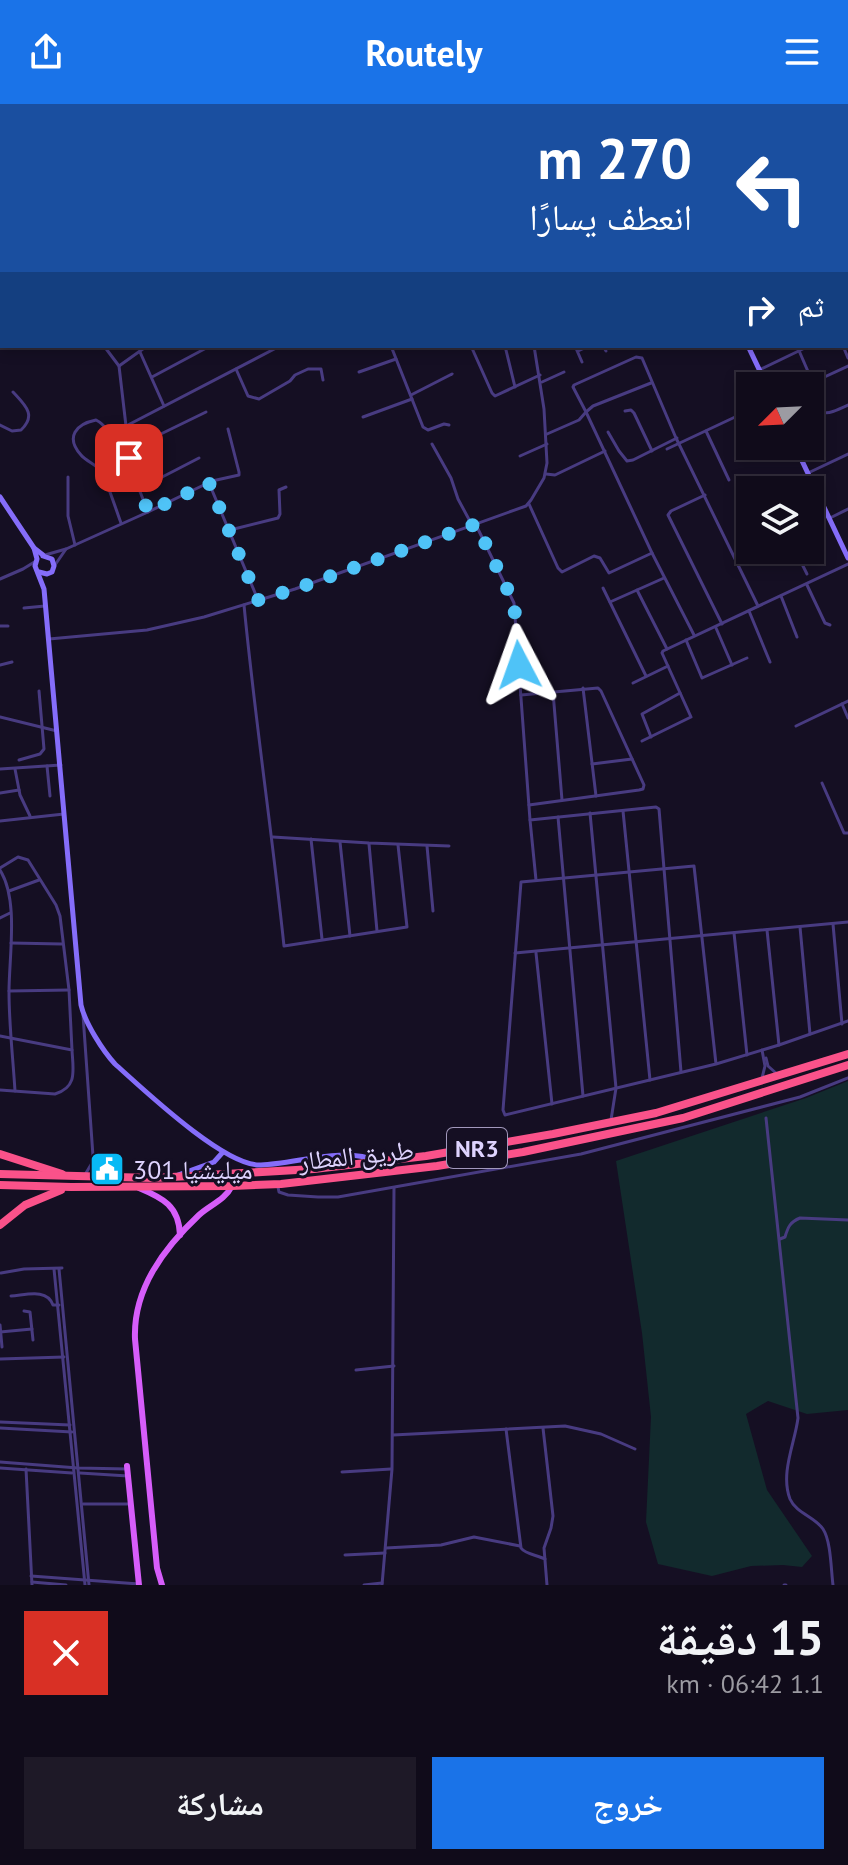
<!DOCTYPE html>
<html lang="ar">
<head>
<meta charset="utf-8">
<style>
  body { margin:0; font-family:"PT Sans","Noto Naskh Arabic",sans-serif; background:#1e1927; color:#f1f3f6; direction:rtl; height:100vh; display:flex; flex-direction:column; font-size:30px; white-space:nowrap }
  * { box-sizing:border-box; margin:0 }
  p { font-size:26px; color:#9c9ba2 }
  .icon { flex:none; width:44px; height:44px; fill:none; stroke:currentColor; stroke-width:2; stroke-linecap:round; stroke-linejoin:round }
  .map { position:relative; height:1481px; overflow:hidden; direction:ltr }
  .panel { display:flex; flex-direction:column; background:#100b1a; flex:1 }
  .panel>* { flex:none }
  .top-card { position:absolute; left:0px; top:0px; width:848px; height:244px; box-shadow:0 4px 12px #0003,0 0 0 2px #302b39; direction:rtl; background:#1a4fa0; color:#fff; overflow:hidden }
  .needle { width:52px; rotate:246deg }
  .buttons { position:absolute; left:736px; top:268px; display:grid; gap:16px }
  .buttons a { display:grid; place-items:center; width:88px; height:88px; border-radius:0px; background:#100b1a; box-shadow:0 4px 12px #0003,0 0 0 2px #302b39; font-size:40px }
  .pin { position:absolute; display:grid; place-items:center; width:68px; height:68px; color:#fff; margin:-34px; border-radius:16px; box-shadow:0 4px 12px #0006 }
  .me { position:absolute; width:88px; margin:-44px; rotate:356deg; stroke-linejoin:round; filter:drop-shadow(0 0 6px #0008) }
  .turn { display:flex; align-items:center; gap:28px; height:168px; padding:0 24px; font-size:36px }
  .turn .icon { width:104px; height:104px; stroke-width:2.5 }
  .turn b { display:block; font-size:56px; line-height:68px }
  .then { display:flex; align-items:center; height:76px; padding:0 24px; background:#0003; gap:16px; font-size:30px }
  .round { display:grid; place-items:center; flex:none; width:84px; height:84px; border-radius:0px; background:#1e1927 }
  .head { display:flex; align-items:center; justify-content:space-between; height:136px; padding:0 24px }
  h1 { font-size:48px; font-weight:700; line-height:60px }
  .primary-button { display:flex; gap:16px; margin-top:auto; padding:16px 24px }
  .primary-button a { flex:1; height:92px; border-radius:0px; background:#1a73e8; color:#fff; font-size:32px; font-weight:700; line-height:92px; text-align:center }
  .primary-button a+a { background:#1e1927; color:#f1f3f6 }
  header { display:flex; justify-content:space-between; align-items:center; height:104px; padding:0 24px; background:#1a73e8; color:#fff; font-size:36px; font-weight:700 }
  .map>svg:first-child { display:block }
</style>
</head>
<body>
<header><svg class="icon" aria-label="menu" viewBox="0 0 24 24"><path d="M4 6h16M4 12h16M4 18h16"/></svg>Routely<svg class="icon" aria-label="share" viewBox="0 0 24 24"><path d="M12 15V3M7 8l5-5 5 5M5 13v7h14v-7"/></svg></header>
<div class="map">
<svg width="848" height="1481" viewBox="0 0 848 1481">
  <rect width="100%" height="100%" fill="#150f23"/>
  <path fill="#122a2d" d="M848,977v329l-41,4 -39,-13 -22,13 21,76 45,66 -10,11 -19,-2 -32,1 -39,10 -54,-12 -12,-42 5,-105 -9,-84 -26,-172 190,-63z"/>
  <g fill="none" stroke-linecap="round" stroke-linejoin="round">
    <g stroke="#483b81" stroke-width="3">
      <path d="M217,0l1,2"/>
      <path d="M258,0l1,2"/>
      <path d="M402,0l1,2"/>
      <path d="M443,0l1,2"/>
      <path d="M471,0v2"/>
      <path d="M523,0l1,2"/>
      <path d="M590,0l1,2"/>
      <path d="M679,0l1,2"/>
      <path d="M713,0v2"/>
      <path d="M777,0l1,2"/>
      <path d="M806,0l1,2"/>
      <path d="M174,2l2,-2"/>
      <path d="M329,2l2,-2"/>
      <path d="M386,2l3,-2"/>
      <path d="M846,16l2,-1"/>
      <path d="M0,62l2,-1"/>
      <path d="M846,86l2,2"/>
      <path d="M0,90l2,-1"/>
      <path d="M0,103l2,-1"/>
      <path d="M0,126l2,-2"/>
      <path d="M0,143l2,2"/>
      <path d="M846,181h2"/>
      <path d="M0,215l2,-1"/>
      <path d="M0,221l2,2"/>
      <path d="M846,224l2,-1"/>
      <path d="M104,242l15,20 7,60"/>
      <path d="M391,242l32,81 5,3 16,-6 5,1"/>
      <path d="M471,242l21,47 3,3 45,-21"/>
      <path d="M505,242l10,41"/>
      <path d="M575,242l7,16"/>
      <path d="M603,242l3,5"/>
      <path d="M797,242l16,37"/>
      <path d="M843,242l5,12"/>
      <path d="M578,247l11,-5"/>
      <path d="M140,248l24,54"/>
      <path d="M119,262l28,-20"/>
      <path d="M236,265l12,27 11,3 31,-18 5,-6 13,-6h13l2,11"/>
      <path d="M759,266l50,-24"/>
      <path d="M359,268l37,-13"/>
      <path d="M152,273l58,-31"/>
      <path d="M542,278l22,-10"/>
      <path d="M651,279l-58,23 -7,6 66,141"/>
      <path d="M805,282l43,-20"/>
      <path d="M810,285c12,27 10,29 38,16"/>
      <path d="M411,291l41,-21"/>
      <path d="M625,307l6,-1 3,3 18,38"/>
      <path d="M363,313l49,-18"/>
      <path d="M0,321l12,6 9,-1c16,-15 4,-25 -8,-38"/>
      <path d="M706,327l23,49"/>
      <path d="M608,328l11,19 8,10 6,-1 44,-22"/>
      <path d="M547,330l32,-14 7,-8 -13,-25 1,-2 62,-28 6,1 34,80 82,168"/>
      <path d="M432,340l19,34 7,21 14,26"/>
      <path d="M667,345l83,-39"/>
      <path d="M128,346l78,-38"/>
      <path d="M520,352l27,-12"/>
      <path d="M101,367c12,-16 14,-41 -5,-51 -20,4 -31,17 -15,35 5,6 14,9 19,15 6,7 17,43 21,53"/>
      <path d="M808,369l40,-19"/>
      <path d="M546,370l9,1 50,-24"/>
      <path d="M68,373v39l7,29"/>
      <path d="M209,379l49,117"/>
      <path d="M139,385l60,-31"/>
      <path d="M705,391l-34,16 -3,4 54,109"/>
      <path d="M529,400l29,64 4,4 32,-16 6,2 9,15 43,-20 42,82"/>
      <path d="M810,402l11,-6"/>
      <path d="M148,408l64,-31 27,-6v-3l-11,-43"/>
      <path d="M830,414l18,-9"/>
      <path d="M476,421l38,78 16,217"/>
      <path d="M230,426l48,-12 2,-4 -1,-24 7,-3"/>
      <path d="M795,446l12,24"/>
      <path d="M45,451l21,-6 82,-37 -18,-46 -4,-40 154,-80"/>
      <path d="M55,461l11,-16"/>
      <path d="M0,475l23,-10 13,-8"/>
      <path d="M807,481l18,38 5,2"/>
      <path d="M603,484l43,88"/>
      <path d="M637,486l30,59"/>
      <path d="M781,492l16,41"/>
      <path d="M610,498l54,-24"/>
      <path d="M244,501c11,114 28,227 40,341l123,-19 -9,-82"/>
      <path d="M24,504l21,-2"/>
      <path d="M749,507l21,51"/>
      <path d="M0,522h8"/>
      <path d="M716,524l16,37"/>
      <path d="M49,535l98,-9 57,-13 91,-28 231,-83 5,-6 13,-22 3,-15 -3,-54 -10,-63"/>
      <path d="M686,536l16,38 45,-20"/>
      <path d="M0,561l12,-3"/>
      <path d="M633,579l35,-17"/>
      <path d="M583,584l13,108"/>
      <path d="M553,588l9,108"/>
      <path d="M521,591l77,-7 3,3 43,94 -1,4 -4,1 -110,15"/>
      <path d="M842,600l6,14"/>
      <path d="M0,613l57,14"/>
      <path d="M796,622l52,-25"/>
      <path d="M651,633l-9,-23 38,-21"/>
      <path d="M642,637l49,-24 -29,-64 1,-2 185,-87"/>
      <path d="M19,656l21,-6 4,-5 -5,-58"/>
      <path d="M592,660l40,-5"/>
      <path d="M47,662l3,30"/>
      <path d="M0,665l61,-4"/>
      <path d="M15,665l5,26 10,21"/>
      <path d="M822,679l22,50h4"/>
      <path d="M0,689l19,-3"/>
      <path d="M623,707l27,269"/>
      <path d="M590,709l26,275 -5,32"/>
      <path d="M558,713l25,279"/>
      <path d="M0,717l64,-7"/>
      <path d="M273,733l96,6 80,3"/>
      <path d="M311,735l11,100"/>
      <path d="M340,738l10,94"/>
      <path d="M369,740l8,87"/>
      <path d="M427,742l6,65"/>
      <path d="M0,764l18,-11 10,3 28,45 4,11 9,74 3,60"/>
      <path d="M0,766c19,30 9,86 9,122 0,33 4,66 6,99"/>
      <path d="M536,776l-6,-60 126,-13 3,2 22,263"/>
      <path d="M9,787l30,-11"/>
      <path d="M0,814l10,-5"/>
      <path d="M833,820l9,100"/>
      <path d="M800,823l10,107"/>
      <path d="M767,826l12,115"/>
      <path d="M734,829l13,122"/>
      <path d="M11,839l51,1"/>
      <path d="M515,849l333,-31"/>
      <path d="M536,849l16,151"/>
      <path d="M9,887l60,-1"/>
      <path d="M83,911l10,141 -1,7 -6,10"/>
      <path d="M0,932l72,14c1,20 6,37 -17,44l-55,-4"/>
      <path d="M766,954l2,8 9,8"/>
      <path d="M716,960l-22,-198 -173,16 -18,228 2,5 211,-51 63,-19 69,-24"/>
      <path d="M762,974l3,-12 -3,-16"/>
      <path d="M766,1014l32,300c-3,25 -18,55 -8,81 6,14 25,18 33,30 8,12 8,41 10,56"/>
      <path d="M278,1083l1,5 9,3 30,2h20l243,-43 219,-57 48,-19"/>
      <path d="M780,1135l5,-2c3,-10 5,-15 15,-19l48,2"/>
      <path d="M54,1165l31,316"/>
      <path d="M59,1165l30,316"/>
      <path d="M1,1169l23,-4 38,-1"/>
      <path d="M11,1192c15,-1 36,-8 42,9h6"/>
      <path d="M24,1207l6,1 3,28"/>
      <path d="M0,1221l2,22"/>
      <path d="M0,1228l32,-3"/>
      <path d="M0,1255l64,-2"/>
      <path d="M356,1266l38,-4"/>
      <path d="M0,1318l70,3"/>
      <path d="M0,1324l72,4"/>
      <path d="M543,1324l10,88 -2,12 -7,20 3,37"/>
      <path d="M506,1325l15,119c4,6 16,7 24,11"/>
      <path d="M393,1331l172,-9 36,8 34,15"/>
      <path d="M0,1358l78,6 50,1"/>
      <path d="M0,1364l72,5"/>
      <path d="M26,1365l6,116"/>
      <path d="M342,1368l49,-3"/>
      <path d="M80,1369l48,3"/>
      <path d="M83,1400h48"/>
      <path d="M386,1444l55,-3 33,-8 46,9"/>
      <path d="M345,1451l40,-2"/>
      <path d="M31,1472l108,8"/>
      <path d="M32,1478l34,3"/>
      <path d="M364,1481l18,-2"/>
      <path d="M382,1481l10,-116 2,-281"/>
      <path d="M784,1481h2"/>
    </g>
    <g stroke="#856dfa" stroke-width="5">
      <path d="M634,0l1,2"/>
      <path d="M748,242l19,40"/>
      <path d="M795,342l53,112"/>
      <path d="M0,393l34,51 9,7"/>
      <path d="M34,444l3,11 -2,7 9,23 37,416c4,18 22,46 34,59 28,25 110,103 146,101 35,-1 82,-19 116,-4"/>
      <path d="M39,468l8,2 5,-2 2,-6 -2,-7 -9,-3"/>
      <path d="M178,1071l36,-13 9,-10"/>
    </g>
    <g stroke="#d65dfa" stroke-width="6">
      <path d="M139,1084c24,10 40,18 41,47"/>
      <path d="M127,1362l12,119"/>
      <path d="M162,1481l-5,-17 -22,-229c-2,-50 29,-91 64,-124 11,-10 26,-15 33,-29"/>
    </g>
    <g stroke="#fa528a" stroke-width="8">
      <path d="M0,1050l62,20"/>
      <path d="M0,1070l154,4 160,-9 112,-13 127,-22 103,-21 192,-59"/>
      <path d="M0,1081l71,2 161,-1 49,-2 156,-18 86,-14 160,-34 165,-53"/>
      <path d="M0,1121l25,-20 36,-15"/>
    </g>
  </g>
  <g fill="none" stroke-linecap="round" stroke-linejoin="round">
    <path stroke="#4fc3f7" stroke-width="14" stroke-dasharray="0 25.2" d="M129,354l19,54 61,-29 49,117 37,-11 181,-65 38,79 5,62"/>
  </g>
  <defs>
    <g id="civic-square" transform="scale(1.8)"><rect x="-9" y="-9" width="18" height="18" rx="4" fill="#08baf5" stroke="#150f23"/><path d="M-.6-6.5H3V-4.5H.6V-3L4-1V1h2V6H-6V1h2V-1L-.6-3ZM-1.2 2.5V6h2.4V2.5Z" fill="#fff"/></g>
  </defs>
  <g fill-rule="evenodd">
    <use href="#civic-square" x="107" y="1065"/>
  </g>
  <g text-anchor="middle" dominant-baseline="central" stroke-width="6" stroke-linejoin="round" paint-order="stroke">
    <rect fill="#150f23" stroke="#a298bc" stroke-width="2" x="447" y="1024" width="60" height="40" rx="6"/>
    <g font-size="24" font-weight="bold" fill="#ded3fe">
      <text x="477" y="1044">NR3</text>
    </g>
    <g font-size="26" fill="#ded3fe" stroke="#150f23">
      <text transform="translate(356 1051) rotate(-6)">طريق المطار</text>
    </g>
    <g font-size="26" fill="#ded3fe" stroke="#150f23" text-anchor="start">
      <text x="133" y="1065">ميليشيا 301</text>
    </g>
  </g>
</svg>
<div class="buttons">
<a><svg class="needle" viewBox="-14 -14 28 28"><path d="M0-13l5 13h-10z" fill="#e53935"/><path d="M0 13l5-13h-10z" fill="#9c9ba2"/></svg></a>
<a><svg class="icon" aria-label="layers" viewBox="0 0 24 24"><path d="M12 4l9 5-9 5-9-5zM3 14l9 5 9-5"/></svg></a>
</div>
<div class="pin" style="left:129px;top:354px;background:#d93025"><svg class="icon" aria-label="arrive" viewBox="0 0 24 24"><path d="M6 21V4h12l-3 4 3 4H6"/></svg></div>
<svg class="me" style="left:519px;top:561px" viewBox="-20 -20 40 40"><path d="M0-17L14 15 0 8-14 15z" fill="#4fc3f7" stroke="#fff" stroke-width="4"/></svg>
<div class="top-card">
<div class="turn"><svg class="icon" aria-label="left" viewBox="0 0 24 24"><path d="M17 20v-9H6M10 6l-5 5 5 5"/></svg><div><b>270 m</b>انعطف يسارًا</div></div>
<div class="then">ثم<svg class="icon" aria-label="right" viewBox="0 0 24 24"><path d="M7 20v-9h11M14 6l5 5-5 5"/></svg></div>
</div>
</div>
<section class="panel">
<div class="head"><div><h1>15 دقيقة</h1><p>1.1 km · 06:42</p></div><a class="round" style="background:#d93025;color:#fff"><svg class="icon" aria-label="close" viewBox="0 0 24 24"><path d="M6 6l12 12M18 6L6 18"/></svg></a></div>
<div class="primary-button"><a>خروج</a><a>مشاركة</a></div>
</section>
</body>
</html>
